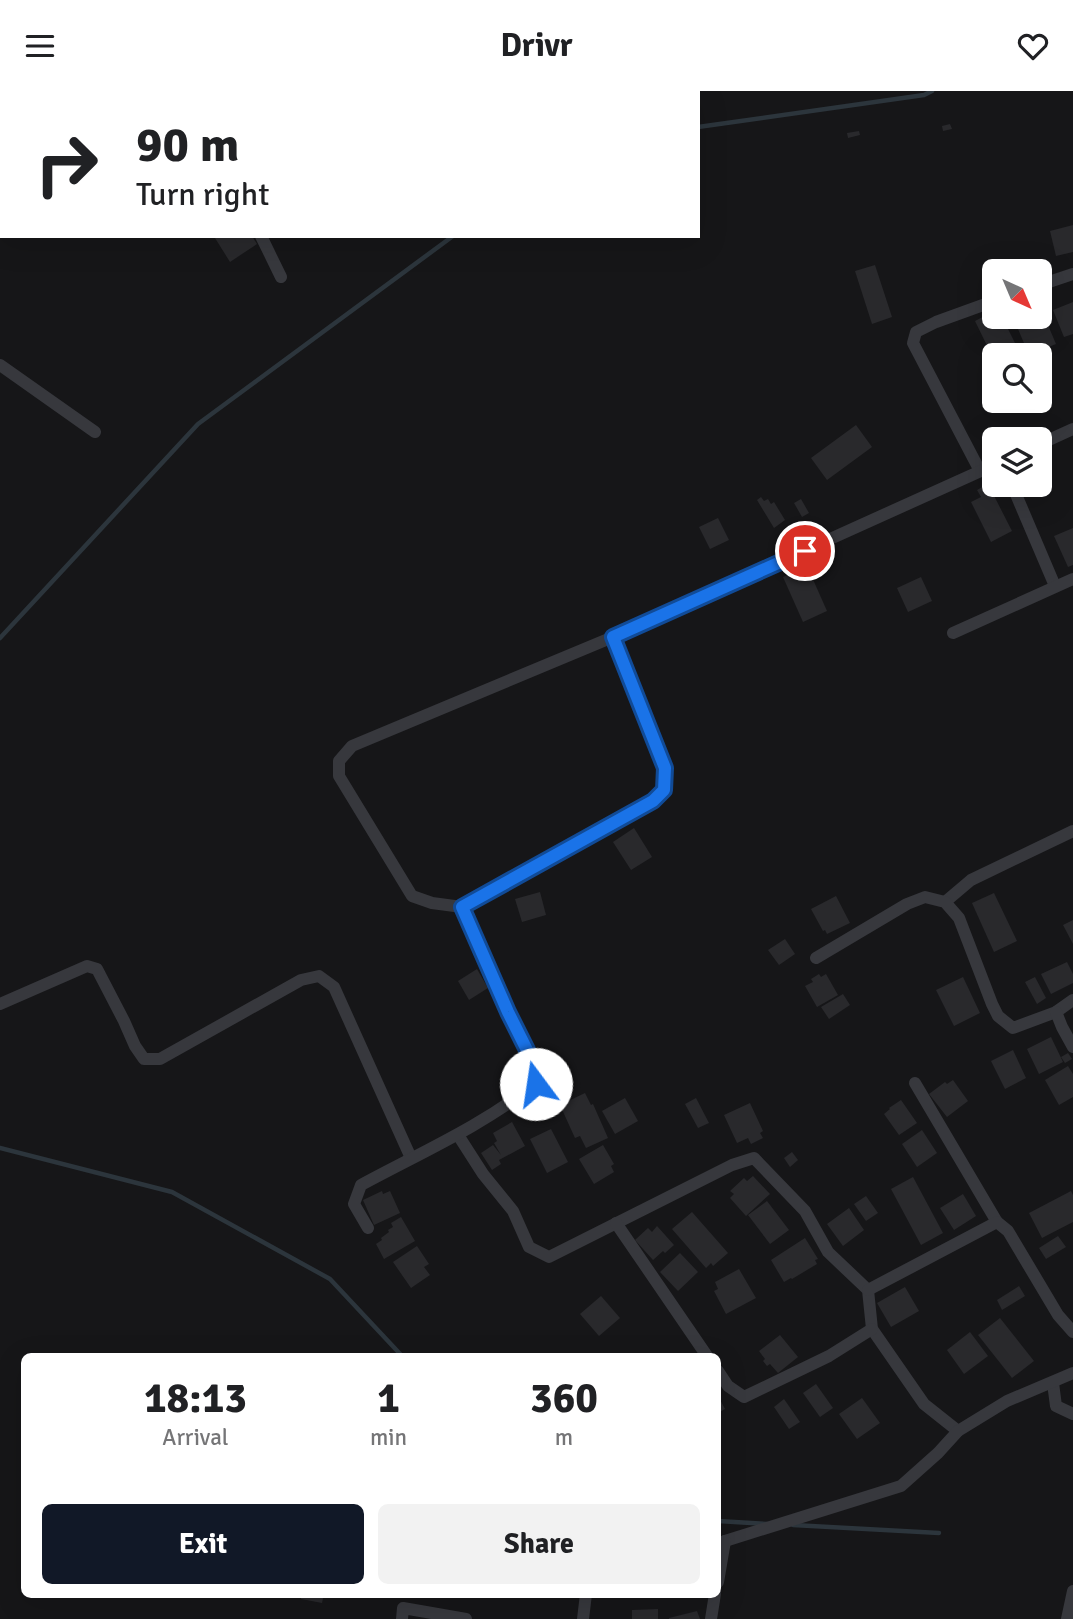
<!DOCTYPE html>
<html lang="en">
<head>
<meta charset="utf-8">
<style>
  body { margin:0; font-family:Signika,sans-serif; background:#f2f2f2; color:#202124; height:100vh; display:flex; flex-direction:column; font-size:26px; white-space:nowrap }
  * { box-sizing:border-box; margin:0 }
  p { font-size:23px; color:#757577 }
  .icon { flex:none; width:38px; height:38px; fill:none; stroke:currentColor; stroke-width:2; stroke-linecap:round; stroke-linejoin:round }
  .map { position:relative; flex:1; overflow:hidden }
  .drawer { position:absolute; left:21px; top:1262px; width:700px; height:245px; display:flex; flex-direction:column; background:#fff; border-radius:10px; box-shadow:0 7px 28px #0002 }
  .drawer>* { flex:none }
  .top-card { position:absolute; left:0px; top:0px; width:700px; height:147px; box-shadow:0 7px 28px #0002; background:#fff; color:#202124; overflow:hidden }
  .needle { width:46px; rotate:136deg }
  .controls { position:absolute; left:982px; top:168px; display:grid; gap:14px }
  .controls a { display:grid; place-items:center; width:70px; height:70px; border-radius:10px; background:#fff; box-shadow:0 7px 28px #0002; font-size:35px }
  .pin { position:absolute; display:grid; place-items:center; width:60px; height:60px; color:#fff; margin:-30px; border:4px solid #fff; border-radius:50%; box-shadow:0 2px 7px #0007 }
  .me { position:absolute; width:77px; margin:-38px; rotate:346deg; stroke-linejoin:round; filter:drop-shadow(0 0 5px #0008) }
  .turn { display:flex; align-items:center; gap:24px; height:147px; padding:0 21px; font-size:32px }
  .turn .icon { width:91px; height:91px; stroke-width:2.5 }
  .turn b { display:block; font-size:49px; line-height:60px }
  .eta { display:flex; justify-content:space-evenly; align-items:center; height:119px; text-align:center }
  .eta b { font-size:42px; font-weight:700; line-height:49px }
  .button { display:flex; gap:14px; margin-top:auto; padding:14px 21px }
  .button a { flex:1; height:80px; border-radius:10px; background:#111827; color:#fff; font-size:28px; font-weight:700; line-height:80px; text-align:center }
  .button a+a { background:#f2f2f2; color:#202124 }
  header { display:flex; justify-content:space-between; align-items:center; height:91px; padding:0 21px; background:#fff; font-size:32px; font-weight:700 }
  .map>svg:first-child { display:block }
</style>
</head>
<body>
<header><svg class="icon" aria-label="menu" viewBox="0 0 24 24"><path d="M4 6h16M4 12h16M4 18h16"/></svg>Drivr<svg class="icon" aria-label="heart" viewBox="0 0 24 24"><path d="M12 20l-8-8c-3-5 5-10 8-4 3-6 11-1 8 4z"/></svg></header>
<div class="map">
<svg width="1073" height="1528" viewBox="0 0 1073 1528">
  <rect width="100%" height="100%" fill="#161618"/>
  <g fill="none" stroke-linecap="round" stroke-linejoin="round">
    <g stroke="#2c353c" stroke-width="4.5">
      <path d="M698,36l226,-32 8,-4"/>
      <path d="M0,547l198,-214 255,-188"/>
      <path d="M0,1057l172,44 158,87 72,77"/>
      <path d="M718,1430l49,3"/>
      <path d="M793,1434l146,8"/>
    </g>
  </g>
  <g fill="#29292c">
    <path d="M950,33l2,5 -9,2 -1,-5z"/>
    <path d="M859,40l1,4 -12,3 -1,-5z"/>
    <path d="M1073,134v27l-17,4 -6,-25z"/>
    <path d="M217,145h35l5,8 -27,18 -15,-24z"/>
    <path d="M875,174l17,52 -20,7 -17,-53z"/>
    <path d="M1073,211v32l-9,3 -11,-27z"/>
    <path d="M1040,215l16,38 -27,11 -16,-38h27z"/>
    <path d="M994,220v6h8l19,38h-27v5l-19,-39z"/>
    <path d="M856,334l16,22 -45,33 -16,-22z"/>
    <path d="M988,393l24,47 -21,11 -20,-40 10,-5 -4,-7z"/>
    <path d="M761,406l3,4 4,-2 3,5 3,-2 11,18 -11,8 -17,-28z"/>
    <path d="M801,408l8,14 -7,4 -8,-14z"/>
    <path d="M718,427l11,22 -19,9 -11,-22z"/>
    <path d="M1073,437v37l-5,2 -14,-31z"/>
    <path d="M807,475l20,45 -24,11 -20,-45z"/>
    <path d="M921,486l11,24 -24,11 -11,-24z"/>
    <path d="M634,737l18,29 -21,13 -18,-28z"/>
    <path d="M540,801l6,23 -24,7 -7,-23z"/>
    <path d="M994,802l23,48 -23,11 -22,-49z"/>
    <path d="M836,805l14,27 -23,11 -2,-4 -2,1 -12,-22z"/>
    <path d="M1073,829v24l-10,-19z"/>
    <path d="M785,848l10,15 -16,11 -11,-15z"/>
    <path d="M1067,871l6,12v9l-22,11 -10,-20z"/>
    <path d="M477,878l11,19 -19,12 -11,-19z"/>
    <path d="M819,883l2,3 5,-3 12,21 -21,12 -12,-21 8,-4 -2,-3z"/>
    <path d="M963,886l17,36 -26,13 -18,-36z"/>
    <path d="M1035,886l11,21 -9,6 -12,-22z"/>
    <path d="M843,903l7,11 -21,14 -8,-12z"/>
    <path d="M1051,946l12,25 -24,12 -12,-25z"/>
    <path d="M1013,959l13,28 -21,11 -14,-28z"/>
    <path d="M1068,962l4,6 -7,4 -4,-6z"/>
    <path d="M1068,975l5,8v23l-14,8 -14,-25z"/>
    <path d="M953,989l15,21 -21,16 -18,-23 16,-12 2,2z"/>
    <path d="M585,1002l6,12 2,-1 15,34 -22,10 -6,-12 -5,2 -15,-33z"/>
    <path d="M625,1007l13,23 -23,13 -13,-23z"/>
    <path d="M696,1007l13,25 -11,5 -13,-24z"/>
    <path d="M901,1009l16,23 -18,12 -15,-21 6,-5 -1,-1z"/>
    <path d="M750,1012l13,28 -3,2 3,5 -12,6 -3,-6 -11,5 -13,-28z"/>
    <path d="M512,1031l13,24 -26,14 2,4 -9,6 -11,-17 12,-8 8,10 -7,-12 3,-2 -4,-8z"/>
    <path d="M551,1038l17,33 -21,11 -17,-34z"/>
    <path d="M922,1039l15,23 -20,14 -15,-23z"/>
    <path d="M603,1054l11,19 -3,2 3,6 -20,12 -15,-25z"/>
    <path d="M792,1061l6,8 -8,7 -6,-9z"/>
    <path d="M753,1085l17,18 -24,22 -16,-18 4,-4 -4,-3 14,-13 3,3z"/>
    <path d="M913,1086l30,56 -22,12 -30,-56z"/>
    <path d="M382,1100l1,3 7,-3 10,22 -26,12 -11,-25z"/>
    <path d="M1071,1100l2,4v27l-31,16 -13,-25z"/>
    <path d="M963,1103l13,22 -22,14 -14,-22z"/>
    <path d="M866,1105l12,17 -12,8 -12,-17z"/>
    <path d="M767,1110l22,29 -19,14 -22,-29z"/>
    <path d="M849,1117l15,22 -21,16 -16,-22z"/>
    <path d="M692,1121l36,41 -15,13 -2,-3 -5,5 -34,-39z"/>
    <path d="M401,1126l14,24 -31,18 -8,-15 6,-4 -1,-2 8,-6 -1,-2 5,-3 -2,-4z"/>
    <path d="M657,1135l17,19 -9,8 -2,-2 -10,9 -18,-20 13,-12 4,4z"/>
    <path d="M1058,1145l8,11 -20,12 -7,-11z"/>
    <path d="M805,1147l13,21 -3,1 2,4 -25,15 -1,-1 -7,4 -13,-22z"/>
    <path d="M417,1155l12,18 -5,3 6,8 -19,13 -18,-26z"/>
    <path d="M680,1162l18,19 -20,19 -18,-19z"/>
    <path d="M739,1178l17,29 -30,16 -12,-23 4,-2 -3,-7z"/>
    <path d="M1019,1195l6,10 -23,14 -5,-10z"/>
    <path d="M905,1196l14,24 -28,16 -14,-24z"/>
    <path d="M601,1205l19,22 -21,18 -19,-22z"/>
    <path d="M1000,1227l34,43 -22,17 -34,-43z"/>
    <path d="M970,1241l18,24 -24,18 -17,-24z"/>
    <path d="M780,1244l18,22 -20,16 -8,-9 -3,2 -4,-5 2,-2 -6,-8z"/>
    <path d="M816,1293l17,24 -13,9 -17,-24z"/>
    <path d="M718,1305l7,13 -7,4z"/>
    <path d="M862,1307l18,25 -23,16 -18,-25z"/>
    <path d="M784,1308l16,23 -11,7 -15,-22z"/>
    <path d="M302,1503h22l-2,9 -21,-4z"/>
    <path d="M658,1518v10h-26v-9z"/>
    <path d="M697,1520l3,8h-31v-1z"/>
  </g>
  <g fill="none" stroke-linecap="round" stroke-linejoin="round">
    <g stroke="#37383d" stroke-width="12">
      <path d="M128,0l1,2"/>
      <path d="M182,0l1,2"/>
      <path d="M351,0l1,2"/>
      <path d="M146,2l4,-2"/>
      <path d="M0,121l2,-2"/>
      <path d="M261,145l20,41"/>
      <path d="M1040,194l33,-11"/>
      <path d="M0,274l95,67"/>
      <path d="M1040,353l33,-15"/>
      <path d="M980,380l-67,-128 3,-11 20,-10 58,-21"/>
      <path d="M1012,394l43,101"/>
      <path d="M953,542l120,-54"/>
      <path d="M945,811l26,-22 102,-49"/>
      <path d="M462,816l191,-105 11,-12 1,-22 -52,-131"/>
      <path d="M816,867l91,-54 18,-7 20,5 14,16 33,86 6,12 15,12 43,-16 17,-12"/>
      <path d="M0,913l87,-38 10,3 27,52 11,25 9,13h16l141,-79 18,-4 15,11 77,171"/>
      <path d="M1056,921l6,15 11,20"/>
      <path d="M915,992l82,139"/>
      <path d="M458,1044l25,39 30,37 16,36 20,10 183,-92 22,-7 51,53 23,41 40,38 4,39 52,75 34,27"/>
      <path d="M616,1132l91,133"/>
      <path d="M368,1137l-14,-24 7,-19c59,-32 121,-59 174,-101l1,-16 -28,-56 -46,-105 -30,-4 -20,-7 -73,-120v-15l13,-15 261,-109 381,-172"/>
      <path d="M868,1199l129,-68 11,9 50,84 15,17"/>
      <path d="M718,1280l10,15 16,11 85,-41 43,-27"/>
      <path d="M1053,1292l3,23 17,8"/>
      <path d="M718,1454l7,-4 176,-55 37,-33 20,-22 49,-30 66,-28"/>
      <path d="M718,1491l7,-41"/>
      <path d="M402,1528l1,-11 63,11"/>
      <path d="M583,1528l3,-25"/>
      <path d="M711,1528l4,-25"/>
      <path d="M1067,1528l6,-28"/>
    </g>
  </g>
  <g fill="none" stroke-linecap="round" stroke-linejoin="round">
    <g stroke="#114b97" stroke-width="18">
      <path id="route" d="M536,993v-16l-28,-56 -46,-105 191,-106 11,-11 1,-22 -52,-131 192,-86"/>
    </g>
    <use href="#route" stroke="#1a73e8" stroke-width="12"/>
  </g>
</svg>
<div class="controls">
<a><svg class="needle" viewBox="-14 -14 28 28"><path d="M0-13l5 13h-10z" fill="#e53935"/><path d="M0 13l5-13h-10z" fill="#757577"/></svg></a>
<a><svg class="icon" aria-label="search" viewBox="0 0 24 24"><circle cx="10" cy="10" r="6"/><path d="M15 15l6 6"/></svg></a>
<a><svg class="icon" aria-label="layers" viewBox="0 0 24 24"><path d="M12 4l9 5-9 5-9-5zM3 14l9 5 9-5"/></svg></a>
</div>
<div class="pin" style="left:805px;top:460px;background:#d93025"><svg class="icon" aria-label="arrive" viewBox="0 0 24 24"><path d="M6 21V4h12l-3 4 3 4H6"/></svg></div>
<svg class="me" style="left:536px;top:993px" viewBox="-20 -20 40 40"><circle r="19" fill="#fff"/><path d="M0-13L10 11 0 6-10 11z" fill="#1a73e8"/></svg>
<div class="top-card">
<div class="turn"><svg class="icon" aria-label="right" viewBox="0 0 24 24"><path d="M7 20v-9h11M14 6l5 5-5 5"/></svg><div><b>90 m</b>Turn right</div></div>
</div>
<section class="drawer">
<div class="eta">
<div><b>18:13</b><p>Arrival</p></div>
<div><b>1</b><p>min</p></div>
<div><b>360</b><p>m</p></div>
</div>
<div class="button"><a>Exit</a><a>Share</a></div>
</section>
</div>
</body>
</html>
